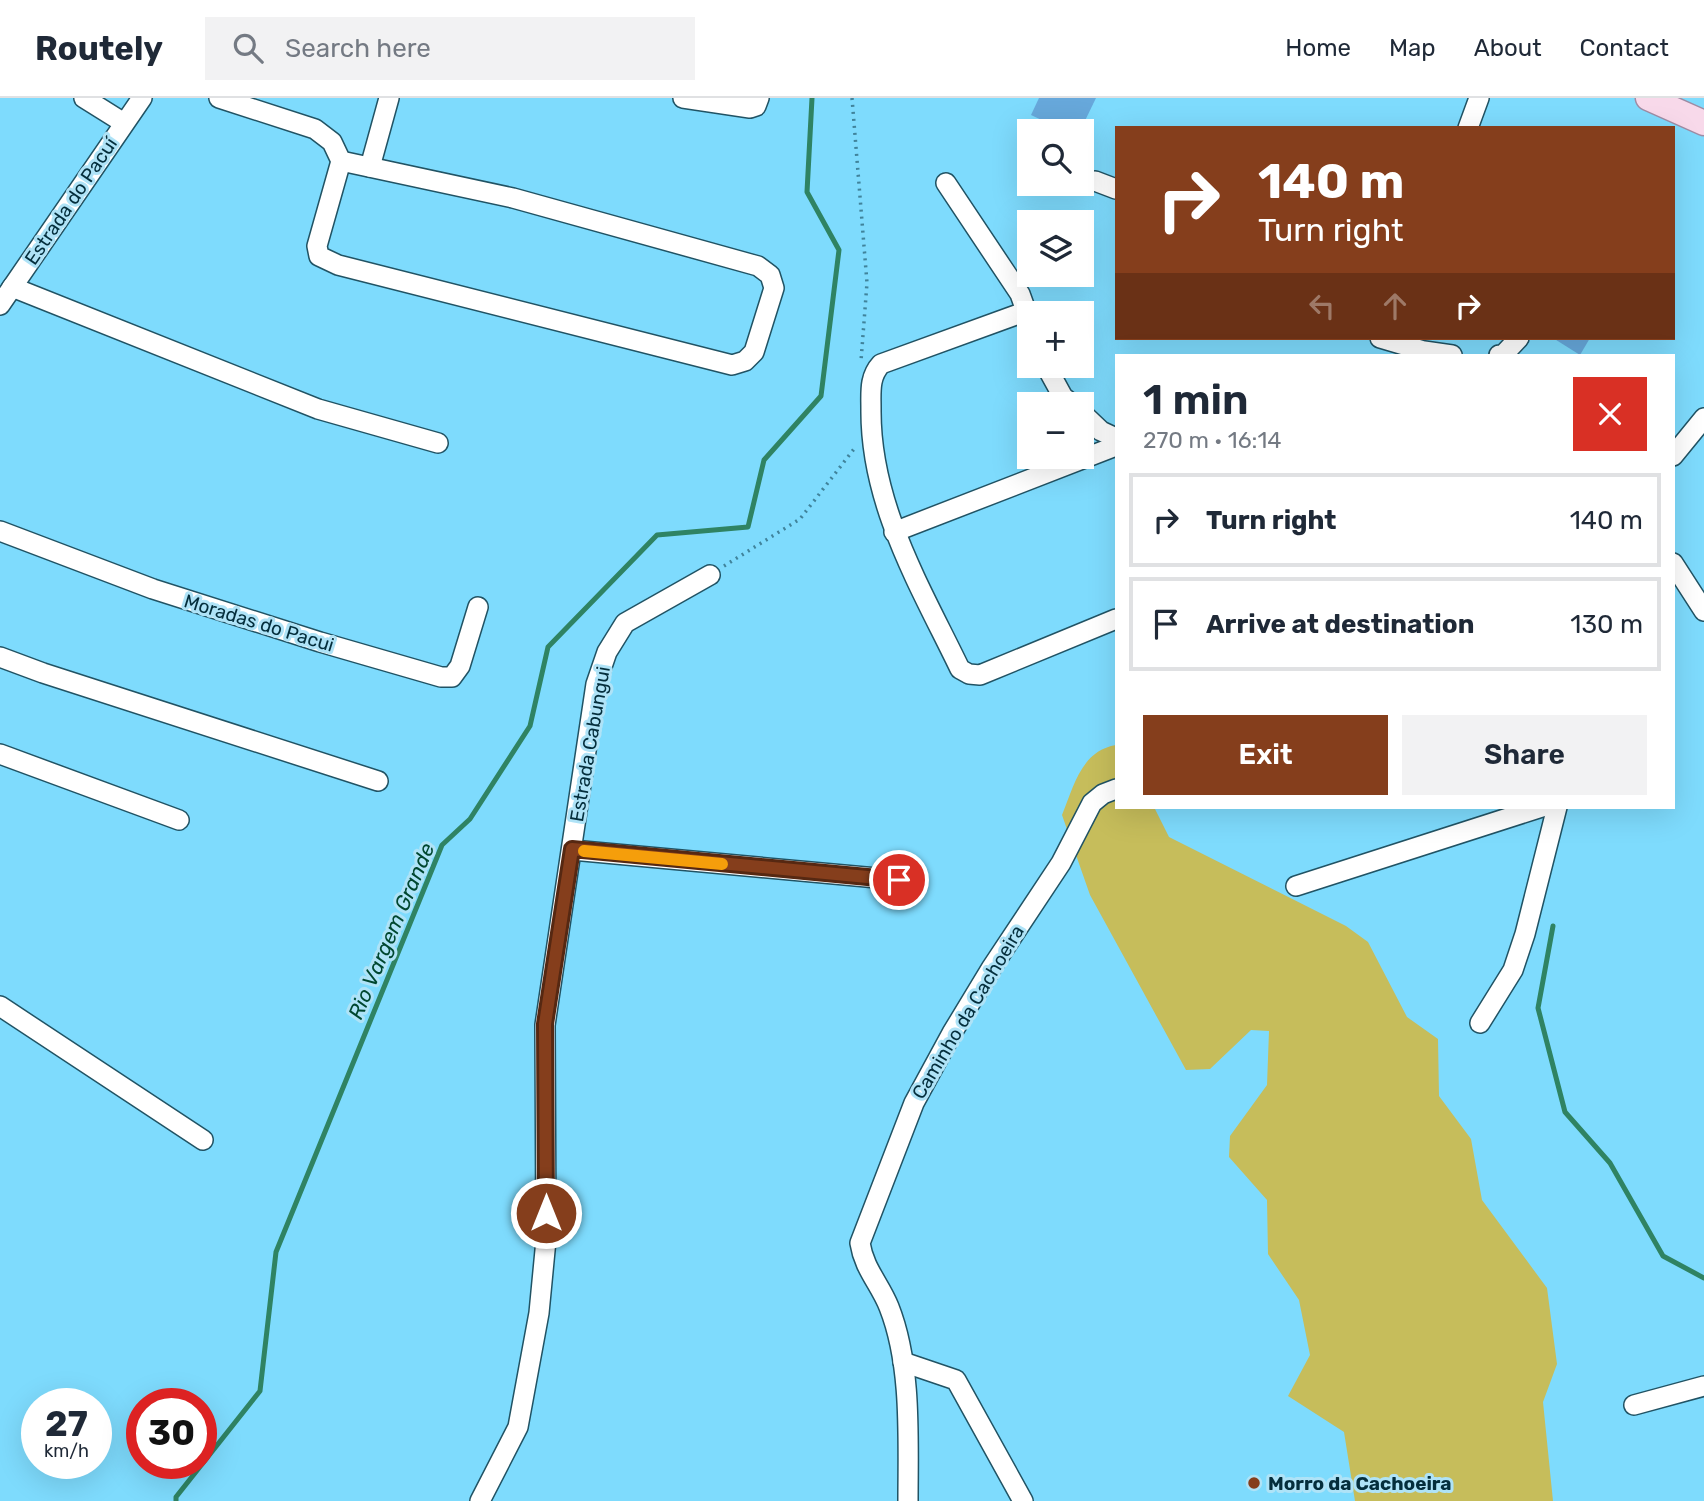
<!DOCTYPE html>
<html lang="en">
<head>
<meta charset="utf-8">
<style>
  body { margin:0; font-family:Rubik,sans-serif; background:#f2f2f3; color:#1f2937; height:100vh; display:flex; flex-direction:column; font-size:26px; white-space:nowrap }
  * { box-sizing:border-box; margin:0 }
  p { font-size:23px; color:#747a83 }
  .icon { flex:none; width:38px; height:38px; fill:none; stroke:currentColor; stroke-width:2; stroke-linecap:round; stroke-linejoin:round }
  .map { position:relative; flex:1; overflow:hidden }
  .details { position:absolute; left:1115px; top:256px; width:560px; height:455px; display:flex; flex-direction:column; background:#fff; border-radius:0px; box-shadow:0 7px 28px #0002 }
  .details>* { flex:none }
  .guide { position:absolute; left:1115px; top:28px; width:560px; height:214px; border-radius:0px; box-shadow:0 7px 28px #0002; background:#853e1c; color:#fff; overflow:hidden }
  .tools { position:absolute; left:1017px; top:21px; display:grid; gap:14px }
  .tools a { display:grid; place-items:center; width:77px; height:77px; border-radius:0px; background:#fff; box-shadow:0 7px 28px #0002; font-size:35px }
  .speed { position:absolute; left:21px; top:1290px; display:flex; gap:14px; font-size:35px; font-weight:700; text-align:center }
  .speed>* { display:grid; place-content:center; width:91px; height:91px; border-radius:50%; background:#fff; box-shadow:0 7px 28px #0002; line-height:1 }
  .speed small { font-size:18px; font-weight:400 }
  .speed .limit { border:10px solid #d22; background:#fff; color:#111 }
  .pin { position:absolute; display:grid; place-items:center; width:60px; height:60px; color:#fff; margin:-30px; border:4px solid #fff; border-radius:50%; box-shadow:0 2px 7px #0007 }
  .me { position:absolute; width:77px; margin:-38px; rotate:0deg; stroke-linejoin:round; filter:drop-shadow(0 0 5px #0008) }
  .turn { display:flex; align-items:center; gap:24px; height:147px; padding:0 28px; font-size:32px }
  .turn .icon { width:91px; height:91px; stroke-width:2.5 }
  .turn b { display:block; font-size:49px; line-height:60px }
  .lanes { display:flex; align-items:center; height:66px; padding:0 28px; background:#0003; justify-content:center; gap:35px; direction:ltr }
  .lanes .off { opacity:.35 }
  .round { display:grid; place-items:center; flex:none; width:74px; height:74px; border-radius:0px; background:#f2f2f3 }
  .head { display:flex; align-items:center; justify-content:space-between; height:119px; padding:0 28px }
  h1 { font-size:42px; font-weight:600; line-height:52px }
  .cta { display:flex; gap:14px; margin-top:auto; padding:14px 28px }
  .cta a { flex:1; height:80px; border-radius:0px; background:#853e1c; color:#fff; font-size:28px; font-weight:600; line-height:80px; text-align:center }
  .cta a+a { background:#f2f2f3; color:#1f2937 }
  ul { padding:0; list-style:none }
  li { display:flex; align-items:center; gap:21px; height:94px; margin:0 14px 10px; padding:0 14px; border:4px solid #e0e1e3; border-radius:0px }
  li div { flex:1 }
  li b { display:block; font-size:26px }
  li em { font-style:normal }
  header { display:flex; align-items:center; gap:42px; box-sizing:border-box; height:98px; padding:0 35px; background:#fff; border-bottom:2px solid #e0e1e3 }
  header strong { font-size:33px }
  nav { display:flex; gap:38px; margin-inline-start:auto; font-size:24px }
  .search { width:490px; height:63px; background:#f2f2f3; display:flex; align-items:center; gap:18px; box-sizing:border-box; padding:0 24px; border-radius:0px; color:#747a83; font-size:26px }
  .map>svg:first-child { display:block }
</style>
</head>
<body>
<header>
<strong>Routely</strong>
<div class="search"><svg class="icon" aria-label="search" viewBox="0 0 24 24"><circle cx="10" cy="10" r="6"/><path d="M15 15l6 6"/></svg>Search here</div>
<nav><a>Home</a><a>Map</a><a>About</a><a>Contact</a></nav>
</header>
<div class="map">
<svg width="1704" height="1403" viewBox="0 0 1704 1403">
  <rect width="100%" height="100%" fill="#7edbfd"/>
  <path fill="#c6bd5b" d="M1116,647v62h38l15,30 177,89 22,16 39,75 31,22 1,57 32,43 11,61 65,88 10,76 -14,38 10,99h-198l-11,-69 -56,-36 22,-41 -11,-55 -31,-46 -1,-54 -38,-43 1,-21 37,-51 2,-54 -18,-1 -41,39 -24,1 -96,-175 -28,-80c12,-29 19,-64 54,-70z"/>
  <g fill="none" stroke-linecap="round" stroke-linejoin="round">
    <g stroke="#2f8363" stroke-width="5">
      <path d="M1553,828l-15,82 27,104 45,51 53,93 41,22"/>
      <path d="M176,1403v-4l84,-106 16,-139 166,-407 28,-26 60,-93 18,-79 109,-112 91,-8 16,-67 57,-64 18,-146 -32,-58 5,-94"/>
    </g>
  </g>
  <g fill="#67a8db">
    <path d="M1039,0h57l-16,33h-15l-34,-16z"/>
    <path d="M1553,240h37l-10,17z"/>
  </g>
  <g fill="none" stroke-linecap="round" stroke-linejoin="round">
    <g stroke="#215364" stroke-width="22">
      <g id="minor">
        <path d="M84,0l40,25"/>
        <path d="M219,0l96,31 17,13 9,19 -24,85 2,10 19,9 394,100 13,-4 9,-9 20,-64 -4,-13 -12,-9 -245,-68 -172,-37"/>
        <path d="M683,0l67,10 6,-2 3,-8"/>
        <path d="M1468,30l11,-30"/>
        <path d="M370,69l19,-69"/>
        <path d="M1095,83l21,8"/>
        <path d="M946,85l74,111 9,25"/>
        <path d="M12,189l306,122 120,34"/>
        <path d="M0,207l142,-207"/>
        <path d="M1027,213l-146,53c-12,13 -10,28 -10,45 -1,95 49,177 89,260l9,5 11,1 136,-56"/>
        <path d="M1380,240l44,13 28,4"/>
        <path d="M1499,257h4l16,-17"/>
        <path d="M1046,268l17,31 9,7"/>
        <path d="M1082,315l19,18 15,7"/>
        <path d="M1673,358l31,-38"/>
        <path d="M0,433l153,58 167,53 121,35h11l8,-11 18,-59"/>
        <path d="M894,434l222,-86"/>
        <path d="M1673,465l31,48"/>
        <path d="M0,559l43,16 335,108"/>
        <path d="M0,656l179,66"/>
        <path d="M572,752l327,30"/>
        <path d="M1296,788l246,-79"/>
        <path d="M0,908l203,134"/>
        <path d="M1480,925l33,-53 12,-36 32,-127"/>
        <path d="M903,1264l53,18 67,121"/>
        <path d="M1634,1307l70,-19"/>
        <path d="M480,1403l38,-74 21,-114 7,-73 -1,-215 51,-341 11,-32 18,-29 85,-48"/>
        <path d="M908,1403c0,-62 4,-136 -19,-194 -9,-23 -25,-38 -29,-64l54,-140 38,-70 40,-66 69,-104 31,-60 11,-9 13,-5"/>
      </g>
    </g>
    <g stroke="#9f8ca4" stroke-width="27">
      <path id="major" d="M1648,0l56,25"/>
    </g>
    <g stroke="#40839b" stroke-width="3.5" stroke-dasharray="2 5" stroke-linecap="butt">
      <path d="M852,0l15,185 -6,78"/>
      <path d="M724,468l76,-47 54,-70v-4"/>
    </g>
    <use href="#minor" stroke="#fff" stroke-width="19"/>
    <use href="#major" stroke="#f8d9ea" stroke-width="24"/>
  </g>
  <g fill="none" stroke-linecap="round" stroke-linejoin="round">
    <g stroke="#562812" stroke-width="18">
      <path id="route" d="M546,1115l-1,-189 27,-175 327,31"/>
    </g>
    <use href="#route" stroke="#853e1c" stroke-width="12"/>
    <path stroke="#f59e0b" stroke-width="12" d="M584,753l138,13"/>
  </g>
  <circle fill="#853e1c" stroke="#afe3f7" stroke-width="2.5" cx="1254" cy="1385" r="7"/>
  <g text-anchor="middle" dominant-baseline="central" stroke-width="6" stroke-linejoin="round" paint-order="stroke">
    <g font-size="19" fill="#042e3c" stroke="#afe3f7">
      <text transform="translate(71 103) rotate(-56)">Estrada do Pacuí</text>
      <text transform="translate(259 525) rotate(17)">Moradas do Pacui</text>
      <text transform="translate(590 646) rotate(-80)">Estrada Cabungui</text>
      <text transform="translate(968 914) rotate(-59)">Caminho da Cachoeira</text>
    </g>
    <g font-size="19" font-weight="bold" fill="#042e3c" stroke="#afe3f7" text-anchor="start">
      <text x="1268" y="1385">Morro da Cachoeira</text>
    </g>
    <g font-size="21" font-style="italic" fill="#004730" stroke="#afe3f7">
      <text transform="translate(391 833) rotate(-67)">Rio Vargem Grande</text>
    </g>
  </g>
</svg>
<div class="tools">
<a><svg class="icon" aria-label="search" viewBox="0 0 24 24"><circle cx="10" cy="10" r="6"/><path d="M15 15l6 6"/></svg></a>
<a><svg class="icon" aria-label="layers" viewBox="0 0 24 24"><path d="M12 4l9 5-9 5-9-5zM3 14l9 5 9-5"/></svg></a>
<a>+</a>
<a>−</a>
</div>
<div class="speed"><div>27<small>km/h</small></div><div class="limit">30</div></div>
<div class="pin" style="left:899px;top:782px;background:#d93025"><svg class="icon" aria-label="arrive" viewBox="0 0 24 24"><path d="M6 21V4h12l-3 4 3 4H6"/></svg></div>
<svg class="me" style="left:546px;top:1115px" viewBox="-20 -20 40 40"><circle r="17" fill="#853e1c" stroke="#fff" stroke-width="3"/><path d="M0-11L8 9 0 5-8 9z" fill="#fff"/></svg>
<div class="guide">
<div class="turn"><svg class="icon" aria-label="right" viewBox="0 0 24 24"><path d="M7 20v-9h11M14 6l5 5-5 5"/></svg><div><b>140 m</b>Turn right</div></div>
<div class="lanes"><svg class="icon off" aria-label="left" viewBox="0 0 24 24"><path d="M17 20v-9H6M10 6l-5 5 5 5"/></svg><svg class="icon off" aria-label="ahead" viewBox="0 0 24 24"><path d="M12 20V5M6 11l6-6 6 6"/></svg><svg class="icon" aria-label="right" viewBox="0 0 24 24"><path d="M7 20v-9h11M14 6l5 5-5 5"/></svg></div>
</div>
<section class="details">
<div class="head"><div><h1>1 min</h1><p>270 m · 16:14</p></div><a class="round" style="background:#d93025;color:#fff"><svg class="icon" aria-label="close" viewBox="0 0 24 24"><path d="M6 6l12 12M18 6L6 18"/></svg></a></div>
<ul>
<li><svg class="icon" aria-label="right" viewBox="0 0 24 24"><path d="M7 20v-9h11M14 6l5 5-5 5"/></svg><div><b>Turn right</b></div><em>140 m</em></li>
<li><svg class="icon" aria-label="arrive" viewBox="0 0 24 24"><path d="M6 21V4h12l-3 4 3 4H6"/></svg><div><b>Arrive at destination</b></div><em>130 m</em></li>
</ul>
<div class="cta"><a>Exit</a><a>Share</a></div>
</section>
</div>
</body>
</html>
